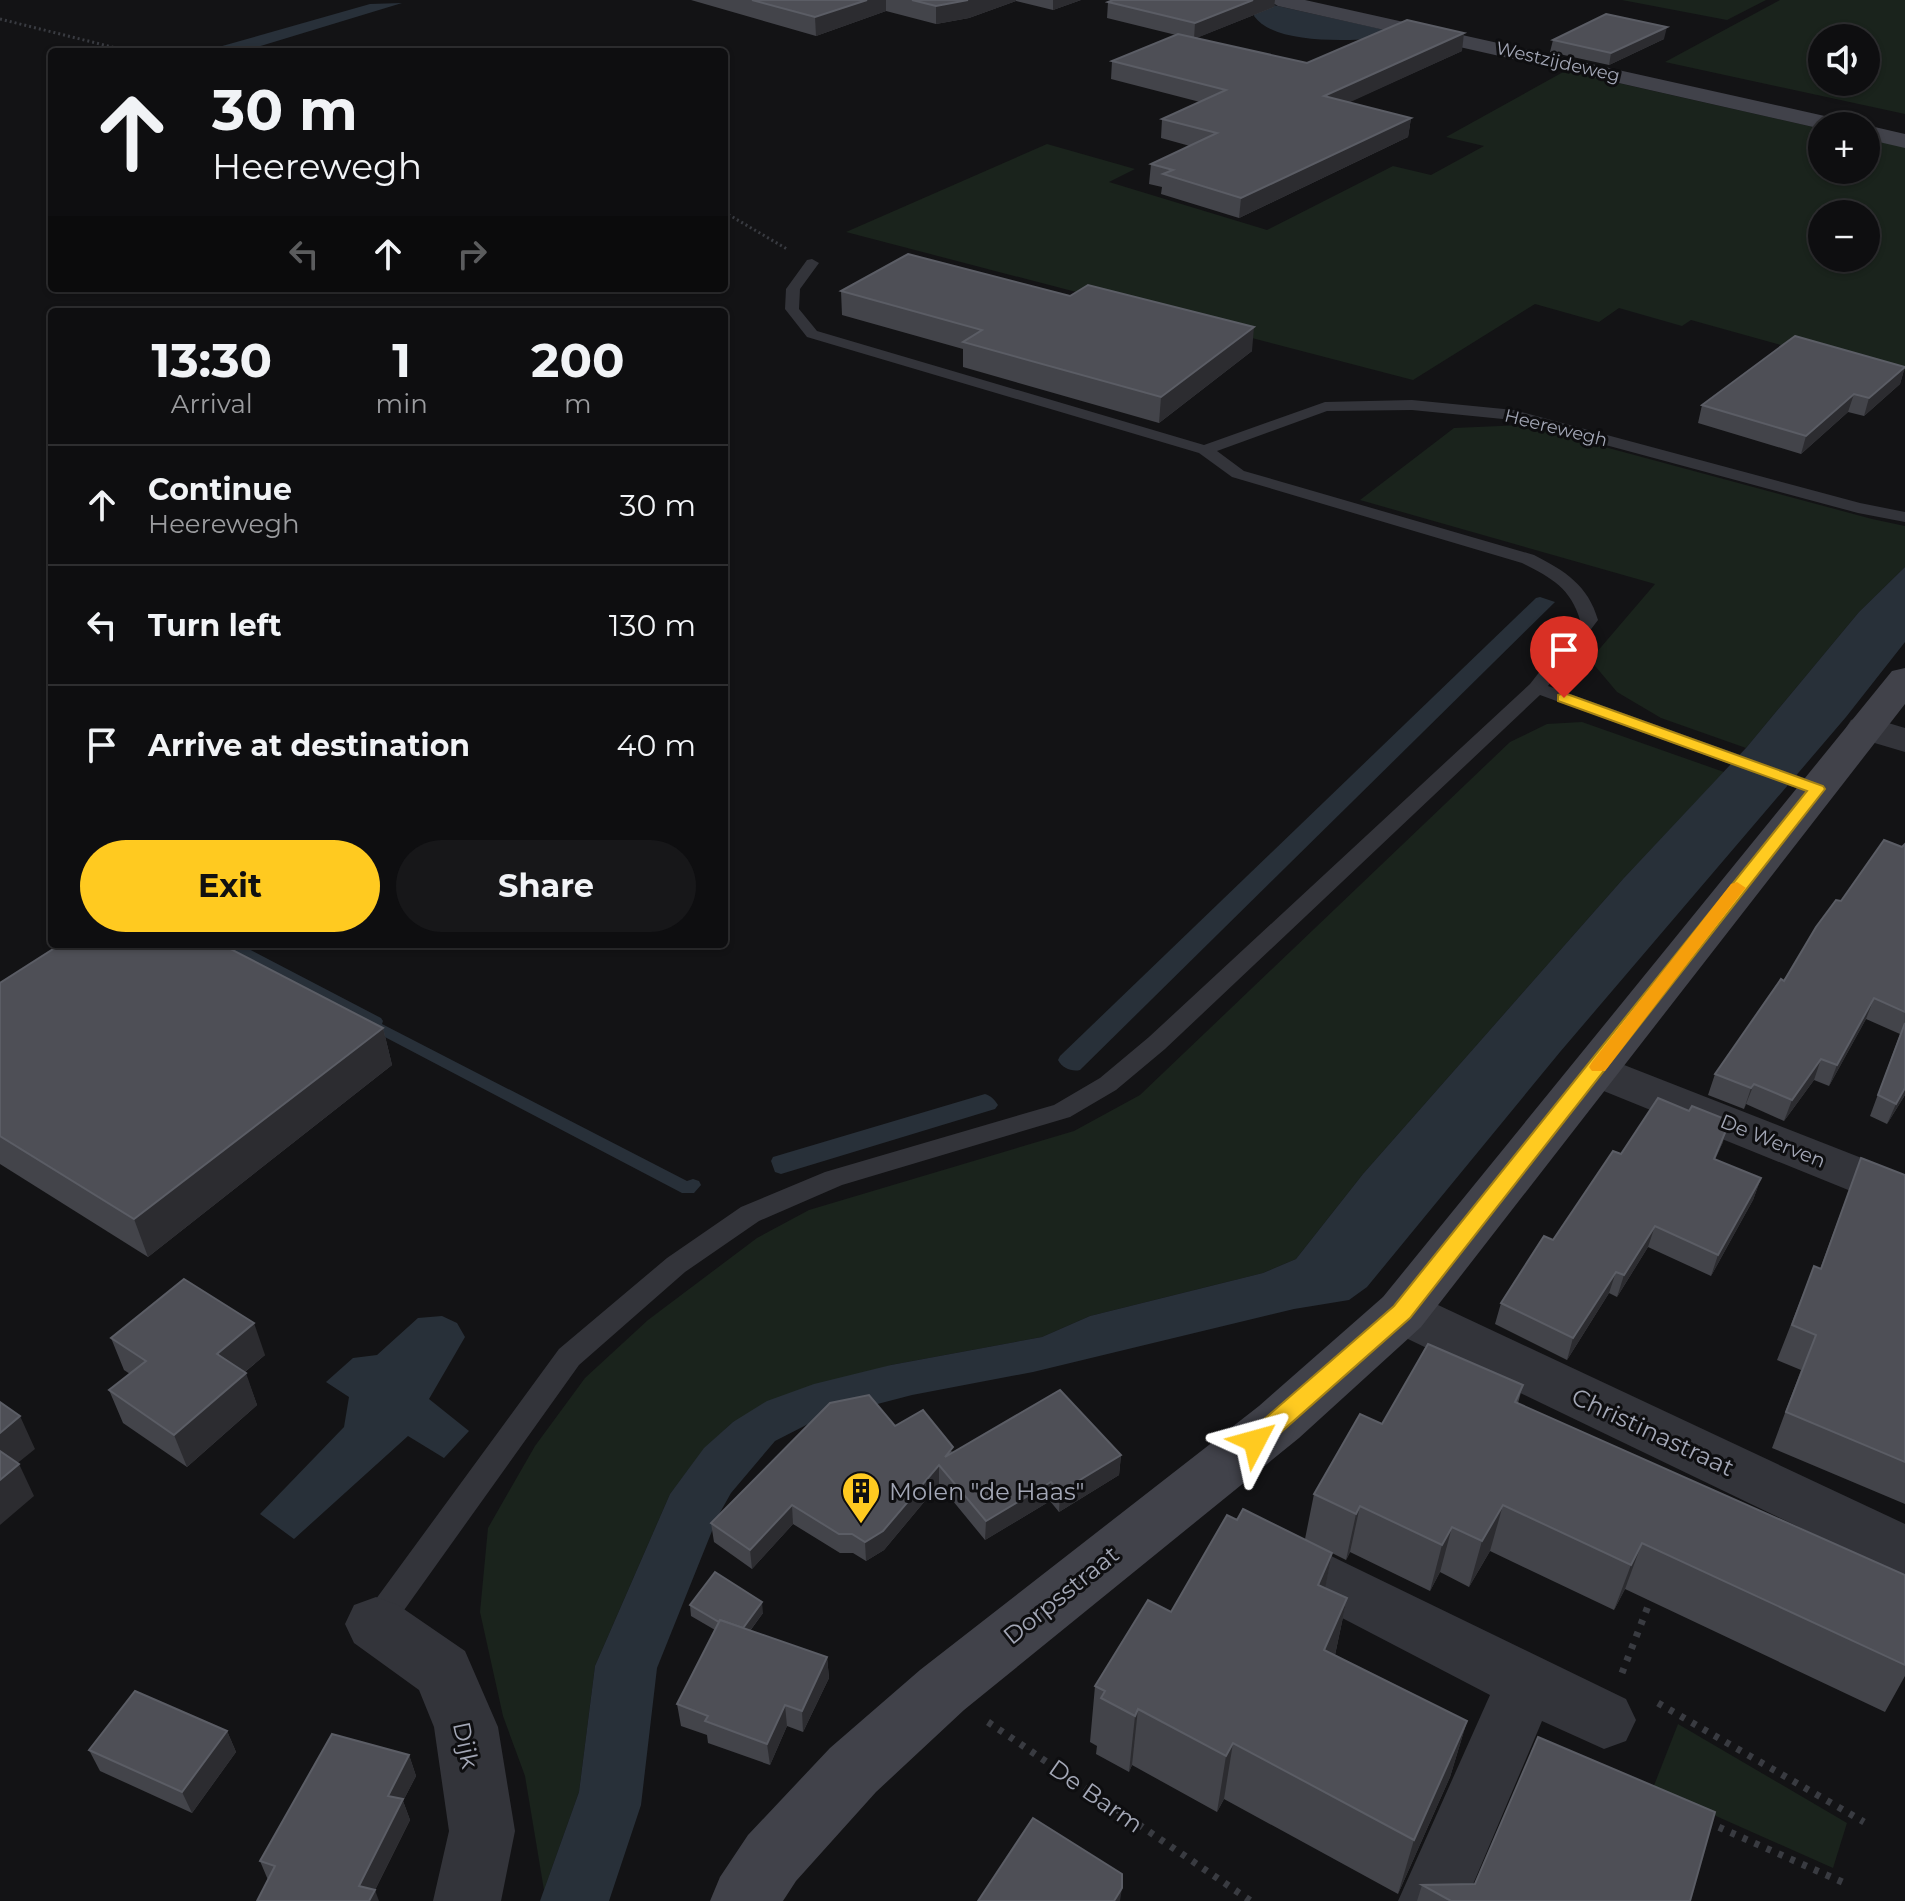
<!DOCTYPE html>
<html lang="en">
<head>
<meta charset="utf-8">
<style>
  body { margin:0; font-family:Montserrat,sans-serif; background:#171719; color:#f1f3f6; height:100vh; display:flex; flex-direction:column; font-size:30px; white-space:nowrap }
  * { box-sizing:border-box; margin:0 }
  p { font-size:26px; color:#9b9c9f }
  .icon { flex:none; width:44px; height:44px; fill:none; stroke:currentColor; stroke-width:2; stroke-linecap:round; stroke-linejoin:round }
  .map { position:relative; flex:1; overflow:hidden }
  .panel { position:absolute; left:48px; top:308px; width:680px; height:640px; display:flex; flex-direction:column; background:#0e0e10; border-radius:8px; box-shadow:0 2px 6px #0004,0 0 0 2px #2e2e30 }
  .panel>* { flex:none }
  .guide { position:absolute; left:48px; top:48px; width:680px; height:244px; border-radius:8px; box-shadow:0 2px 6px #0004,0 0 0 2px #2e2e30; background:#0e0e10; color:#f1f3f6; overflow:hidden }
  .tools { position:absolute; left:1808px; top:24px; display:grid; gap:16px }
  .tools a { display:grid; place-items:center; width:72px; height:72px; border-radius:50%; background:#0e0e10; box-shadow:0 2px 6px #0004,0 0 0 2px #2e2e30; font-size:40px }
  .pin { position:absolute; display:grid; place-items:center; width:68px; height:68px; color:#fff; margin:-82px -34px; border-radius:50% 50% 50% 0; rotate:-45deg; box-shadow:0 0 8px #0007 }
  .pin .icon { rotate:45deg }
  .me { position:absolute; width:88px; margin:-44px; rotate:51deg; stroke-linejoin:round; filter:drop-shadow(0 0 6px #0008) }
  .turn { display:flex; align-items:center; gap:28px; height:168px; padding:0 32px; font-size:36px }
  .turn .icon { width:104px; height:104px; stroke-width:2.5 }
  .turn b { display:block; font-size:56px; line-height:68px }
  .lanes { display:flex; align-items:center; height:76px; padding:0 32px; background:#0003; justify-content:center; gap:40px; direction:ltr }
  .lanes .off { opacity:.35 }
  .eta { display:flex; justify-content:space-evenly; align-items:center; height:136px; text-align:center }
  .eta b { font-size:48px; font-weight:700; line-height:56px }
  .primary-button { display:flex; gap:16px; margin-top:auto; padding:16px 32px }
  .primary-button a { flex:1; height:92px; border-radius:48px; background:#ffca20; color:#111; font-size:32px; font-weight:700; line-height:92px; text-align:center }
  .primary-button a+a { background:#171719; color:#f1f3f6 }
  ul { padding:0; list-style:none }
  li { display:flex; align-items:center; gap:24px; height:120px; padding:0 32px; border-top:2px solid #2e2e30 }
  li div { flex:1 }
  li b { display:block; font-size:30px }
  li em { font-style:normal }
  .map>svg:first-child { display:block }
</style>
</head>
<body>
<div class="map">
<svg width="1905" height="1901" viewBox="0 0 1905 1901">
  <rect width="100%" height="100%" fill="#131315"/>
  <g fill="#1a231c" fill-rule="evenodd">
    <path d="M1622,0h144l-39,20z"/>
    <path d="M1780,0h125v114l-240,-52zM1866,38v44h-44v-44z"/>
    <path d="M1565,71l257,58v41h44v-31l39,8v224l-41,-11 -18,3 -155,-43 -9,6 -63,-18 -20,14 -64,-18 -122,76 -567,-148 201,-88 88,25 -26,13 158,48 126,-64 38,9 53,-29 -38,-9zM1822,214h44v44h-44z"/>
    <path d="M1523,425l349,94 33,7v41l-46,45 -113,136 -85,-30 -44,-26 -27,-32 65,-76 -295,-84 94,-72z"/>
    <path d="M1582,722l142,50 -101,107 -260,295 -67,85 -33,14 -173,43 -48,21 -151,28 -158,57 -28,26 -35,46 -75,172 -16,126 -35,98 -19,-114 -22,-60 -23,-104 8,-84 47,-82 50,-68 63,-58 109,-82 52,-28 265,-79 66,-36 370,-353 37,-18z"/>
    <path d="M1678,1724l169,99 -14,45 -180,-80z"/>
  </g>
  <g fill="#283039">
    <path d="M402,3l-161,49h-40l169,-48z"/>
    <path d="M1264,3l144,32c-35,5 -131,14 -154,-19l1,-6z"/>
    <path d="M1905,567v75l-59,75 -286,335 -193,235 -18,13 -55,9 -261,63 -121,23 -96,25 -41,21 -44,52 -13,23 -61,152 -16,137 -32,96h-69l39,-109 16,-126 75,-172 34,-46 29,-26 34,-21 47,-17 77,-19 151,-28 48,-21 173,-43 33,-14 67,-85 260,-295 123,-131 113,-136z"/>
    <path d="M442,1316l15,7 8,14 -36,62 40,32 -25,27 -36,-22 -114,103 -34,-25 84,-87 5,-30 -23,-15 27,-24 24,-3 41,-37z"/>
  </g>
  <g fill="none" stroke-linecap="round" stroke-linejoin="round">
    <g fill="#283039" fill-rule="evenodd">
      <path d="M1540,597l15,5 -475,468c-8,2 -18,-2 -22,-10l2,-4 476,-458z"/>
      <path d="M221,944h18l142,74 2,3 -1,3 305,157 6,-2 6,2 2,4 -7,8h-12l-320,-168 -2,-3 1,-3 -138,-72z"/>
      <path d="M985,1094c6,2 9,5 13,11l-3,4 -214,65 -6,-2 -4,-11 2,-4z"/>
    </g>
    <g stroke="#393b41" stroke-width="3" stroke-dasharray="2 3" stroke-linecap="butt">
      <path d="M0,19l132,33"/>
      <path d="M724,212l63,37"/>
    </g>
    <g stroke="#393b41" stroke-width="7" stroke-dasharray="5 8" stroke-linecap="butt">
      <path d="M1622,1673l30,-77"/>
      <path d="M1658,1703l206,119"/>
      <path d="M988,1722l263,179"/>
      <path d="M1707,1822l142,63"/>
    </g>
    <path fill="#33343a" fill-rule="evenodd" d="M812,259l7,4 -19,26 -1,20 18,22 387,114 121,-43 87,-2 102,10 346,93 45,9v10l-47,-9 -345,-93 -101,-10 -85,1 -110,40 27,20 290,84c31,16 54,30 64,65l-50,66 276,99 3,4 -3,4h-14l-270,-98 -375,354 -49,41 -46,27 -228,68 -83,36 -74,51 -106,93 -192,269 -11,4 -11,-4 -4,-10 4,-10 194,-265 108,-91 74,-51 84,-35 229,-67 46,-27 49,-41 381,-353 50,-64c-9,-32 -30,-43 -58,-57l-290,-86 -33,-24 -392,-116 -22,-28 1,-20 21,-29z"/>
    <g fill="#33343a" fill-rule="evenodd">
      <path d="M1865,716l40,12v24l-54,-16 -5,-8 5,-8z"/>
      <path d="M1596,1054l309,121v38l-326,-132 -7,-11 7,-11z"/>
      <path d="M1402,1291l19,6 484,227v54l-522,-251 -8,-15 8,-15z"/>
      <path d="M1296,1539l330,160 10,21 -10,21 -22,8 -62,-28 -76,180h-68l92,-206 -215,-112 -9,-18 9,-18z"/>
      <path d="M376,1597l22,8 67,46 33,76 17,104 -14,70h-68l16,-70 -15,-104 -15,-37 -65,-47 -9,-19 9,-19z"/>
    </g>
    <g fill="#41424a" fill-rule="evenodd">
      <path d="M1268,0h37l533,119 8,2 4,5h-28v3l-544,-123z"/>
      <path d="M1866,125l39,9v14l-39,-9v-13h-4z"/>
      <path d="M1905,668v36l-484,623 -122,111 -335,272 -88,82 -80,89 -13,20h-73l10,-24 28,-42 82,-87 90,-78 339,-264 124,-109 509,-626z"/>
    </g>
  </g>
  <g fill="#43444a">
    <path d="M691,0h390l-28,10 -37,-9 -47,17 -33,6 -50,-13 -70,25z"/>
    <path d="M1113,0h162l-1,7 -78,31 111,25 155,-12 -113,51 62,16 -3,19 -169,81 -78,-24 1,-7 -13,-3 2,-20 39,-18 -29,-8 1,-19 38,-17 -89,-23 1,-18 64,-26 -69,-17 1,-16z"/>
    <path d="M1664,39l-55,26 -59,-13 3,-12z"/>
    <path d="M841,291l411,60 -93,72 -196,-56v-18l-121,-34z"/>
    <path d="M1905,366l-5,18 -36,32 -16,-4 -47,42 -103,-31 4,-18z"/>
    <path d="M1905,844v251l-18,29 -17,-8 30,-82 -34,-15 -37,67 -15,-6 -30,41 -38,-17 -2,5 -36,-14 7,-21 126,-173z"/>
    <path d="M0,983l383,45 9,37 -244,192 -148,-93z"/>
    <path d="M1723,1142l-8,17 46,19 -8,22 -42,76 -63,-29 -31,50 -8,-4 -42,67 -72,-36 6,-21 52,-63 68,-86z"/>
    <path d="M1861,1158l44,17v329l-133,-56 29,-78 -24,-10 37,-94 6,3z"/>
    <path d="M111,1338l154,17 -20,17 12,33 -70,62 -64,-44 -14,-33 21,-16 -6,-4z"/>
    <path d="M1523,1385l-5,18 387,172v101l-20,36 -260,-123 -11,21 -124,-59 -21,36 -29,-15 -10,19 -80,-39 -4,8 -14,-7 -7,35 22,10 -12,57 132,66 -17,56 -52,117 -174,-95 -7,13 -85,-47 -3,7 -33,-18 1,-8 -7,-4 5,-56 76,-74 66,-92 68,19 9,-45 68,-70z"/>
    <path d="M895,1426l58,26 168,3 -2,20 -60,37 -9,-11 -65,39 -46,-56 -55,66 -18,11 -13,-8h-13l-47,-29 -41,45 -38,-27 -3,-19z"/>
    <path d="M690,1605l73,8 -13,18 77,26 2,21 -26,54 -16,-6 -17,39 -62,-22 -1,-8 -26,-9 -4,-22 38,-74 -24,-14z"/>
    <path d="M227,1731l9,21 -44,61 -92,-42 -11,-21z"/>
    <path d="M409,1755l7,21 -13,25 7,19 -35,70 -107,-10 -8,-19z"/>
    <path d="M1422,1885l268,16h-273z"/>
  </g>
  <g fill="#2c2c30">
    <path d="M867,0h19v11l-70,25 -1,-19z"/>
    <path d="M968,0h48v1l-47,17 -33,6v-18z"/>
    <path d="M1053,0h28l-28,10z"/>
    <path d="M1253,0h22l-1,7 -80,32 1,-16z"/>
    <path d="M1667,27l-3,12 -55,26 2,-12z"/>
    <path d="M1464,33l-2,18 -140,64 2,-19z"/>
    <path d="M1411,118l-3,19 -169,81 2,-20z"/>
    <path d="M1254,327l-2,24 -93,72 2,-26z"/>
    <path d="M1905,367l-5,17 -36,32 5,-18z"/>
    <path d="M1854,394l-6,18 -47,42 5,-18z"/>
    <path d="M1874,998l-8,21 -37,67 8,-21z"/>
    <path d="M383,1028l9,37 -244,192 -14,-38z"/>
    <path d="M1821,1059l-7,21 -30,41 8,-21z"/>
    <path d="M1754,1084l-10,25 7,-21z"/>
    <path d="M1905,1088v7l-18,29 9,-20z"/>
    <path d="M1730,1121l-7,21 -17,38 8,-21z"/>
    <path d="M1761,1178l-8,22 -42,76 7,-21z"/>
    <path d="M1655,1226l-7,21 -31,50 7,-22z"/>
    <path d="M1616,1272l-7,21 -42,67 6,-22z"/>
    <path d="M254,1323l11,32 -37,31 -11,-32z"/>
    <path d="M246,1373l11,32 -70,62 -13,-32z"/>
    <path d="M20,1416l15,33 -31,25 -4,-8v-33z"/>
    <path d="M1121,1455l-2,20 -60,37 1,-20z"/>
    <path d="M19,1464l15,32 -34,29v-45z"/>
    <path d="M939,1465v19l-55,66 -18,11 -1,-19z"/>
    <path d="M1051,1482l-1,19 -65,39 1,-19z"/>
    <path d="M792,1505l1,19 -41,45 -2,-19z"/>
    <path d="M1503,1505l-13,46 -21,36 13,-46z"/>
    <path d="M1360,1506l-10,46 -4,8 10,-46z"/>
    <path d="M1452,1527l-12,45 -10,19 12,-46z"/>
    <path d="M1642,1543l-17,46 -11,21 17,-45z"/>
    <path d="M1332,1553l-11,57 -3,-25z"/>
    <path d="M1347,1598l-12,57 -11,-5z"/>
    <path d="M762,1602l1,11 -23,31 -1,-11z"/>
    <path d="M827,1657l2,21 -26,54 -1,-21z"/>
    <path d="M785,1705l2,21 -17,39 -3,-21z"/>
    <path d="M1138,1709l-6,56 -3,7 6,-56z"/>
    <path d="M1467,1721l-17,56 -52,117 16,-54z"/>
    <path d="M227,1731l9,21 -44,61 -10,-21z"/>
    <path d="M1233,1743l-9,56 -7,13 9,-56z"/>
    <path d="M409,1755l7,21 -13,25 7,19 -35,70 4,11h-14l-6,-15 29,-90z"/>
    <path d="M1122,1888l-2,13h-6z"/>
  </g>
  <g fill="#4e4f56" stroke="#5b5d65" stroke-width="2">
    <path d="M752,0h115l-52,17z"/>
    <path d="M912,0h56l-32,6z"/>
    <path d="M1113,0h140l-58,23 -87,-21z"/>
    <path d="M1606,14l61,13 -56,26 -58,-13z"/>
    <path d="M1407,20l57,13 -140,63 87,22 -170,80 -78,-24 10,-4 -22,-6 66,-31 -55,-14 64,-29 -114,-29 66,-27 129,29z"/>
    <path d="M908,254l162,42 18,-11 166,42 -93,70 -198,-55 19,-12 -141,-39z"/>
    <path d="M1795,336l110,31 -36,31 -15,-4 -48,42 -104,-31z"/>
    <path d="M1884,840l18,7 3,-3v168l-31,-14 -37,67 -16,-6 -29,41 -38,-16 -3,4 -36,-14 66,-95 3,2 32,-54 20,-27 5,1z"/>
    <path d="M61,944h160l162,84 -249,191 -134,-83v-153z"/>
    <path d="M1905,1023v65l-9,16 -18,-9z"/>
    <path d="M1658,1098l31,13 3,-5 38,15 -16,38 47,19 -43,77 -63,-29 -31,49 -8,-3 -43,66 -72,-35 43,-67 9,4 60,-89 8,3z"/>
    <path d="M1861,1158l44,17v287l-119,-50 30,-77 -24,-10 22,-59 7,3z"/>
    <path d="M184,1279l70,44 -37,31 29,19 -72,62 -65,-45 37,-29 -35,-23z"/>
    <path d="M1428,1344l95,41 -8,17 390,173v90l-263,-122 -11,22 -128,-60 -21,36 -30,-14 -10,18 -82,-39 -4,8 -42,-20 46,-80 22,10z"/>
    <path d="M1060,1390l61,65 -61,37 -9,-10 -65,39 -47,-56 -56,66 -18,11 -13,-8h-13l-47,-29 -42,45 -39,-27 119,-120 39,-8 26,31 28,-16 30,37 -8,10z"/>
    <path d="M0,1402l20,14 -20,17z"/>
    <path d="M0,1451l19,13 -19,16z"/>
    <path d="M1243,1509l89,44 -14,32 29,13 -23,52 143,71 -53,119 -181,-97 -7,13 -88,-47 -3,7 -34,-18 4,-7 -10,-5 53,-86 23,12 56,-97 10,5z"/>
    <path d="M715,1572l47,30 -19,26 -23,-8 -1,2 -29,-17z"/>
    <path d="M720,1620l107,37 -25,54 -17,-6 -18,39 -62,-23 3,-5 -31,-12z"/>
    <path d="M135,1691l92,40 -45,61 -93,-42z"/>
    <path d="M332,1734l77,21 -21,41 15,3 -44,87 16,4 -6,11h-112l18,-35 -15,-5z"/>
    <path d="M1538,1737l177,75 -25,89h-239l-29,-16 53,-1z"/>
    <path d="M1033,1818l89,56v14l-8,13h-136z"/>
  </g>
  <path fill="#ffca20" stroke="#a68315" stroke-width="2" d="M1564,693l259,93 2,3 -415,529 -147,130 -8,2 -8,-2 -3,-7 3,-7 147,-128 413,-515 -249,-90v-6z"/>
  <path fill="#f59e0b" d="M1737,882l9,6 -3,3 -138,180h-13l-3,-4 3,-5 139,-178z"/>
  <defs>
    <g id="building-pin" transform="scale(2)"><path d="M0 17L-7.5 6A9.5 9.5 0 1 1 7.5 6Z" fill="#ffca20" stroke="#0e0e10"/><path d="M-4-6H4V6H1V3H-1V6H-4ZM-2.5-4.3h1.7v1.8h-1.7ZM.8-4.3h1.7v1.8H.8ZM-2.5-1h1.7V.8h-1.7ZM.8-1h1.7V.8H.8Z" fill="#111"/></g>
  </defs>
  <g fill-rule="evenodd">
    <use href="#building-pin" x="861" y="1491"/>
  </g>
  <g text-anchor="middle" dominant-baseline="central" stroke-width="6" stroke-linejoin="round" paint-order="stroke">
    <g font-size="18" fill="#a3a7b6" stroke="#0e0e10">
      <text transform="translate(1558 62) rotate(13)">Westzijdeweg</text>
      <text transform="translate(1556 428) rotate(14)">Heerewegh</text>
    </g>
    <g font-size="20" fill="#a3a7b6" stroke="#0e0e10">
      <text transform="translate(1773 1141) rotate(22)">De Werven</text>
    </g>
    <g font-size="24" fill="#a3a7b6" stroke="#0e0e10">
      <text transform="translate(1653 1432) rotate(25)">Christinastraat</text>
      <text transform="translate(1061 1595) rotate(-39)">Dorpsstraat</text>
      <text transform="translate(466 1745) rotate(78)">Dijk</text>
      <text transform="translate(1096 1796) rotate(35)">De Barm</text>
    </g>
    <g font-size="24" fill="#a3a7b6" stroke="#0e0e10" text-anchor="start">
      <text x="889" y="1491">Molen "de Haas"</text>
    </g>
  </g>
</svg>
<div class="tools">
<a><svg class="icon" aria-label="sound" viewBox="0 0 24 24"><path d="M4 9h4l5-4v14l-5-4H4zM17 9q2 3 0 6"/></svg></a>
<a>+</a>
<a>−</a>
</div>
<div class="pin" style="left:1564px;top:698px;background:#d93025"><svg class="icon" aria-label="arrive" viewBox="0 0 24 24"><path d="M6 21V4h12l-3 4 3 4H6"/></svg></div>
<svg class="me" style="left:1255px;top:1441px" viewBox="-20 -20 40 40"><path d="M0-17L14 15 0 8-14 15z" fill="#ffca20" stroke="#fff" stroke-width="4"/></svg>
<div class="guide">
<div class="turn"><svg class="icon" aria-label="ahead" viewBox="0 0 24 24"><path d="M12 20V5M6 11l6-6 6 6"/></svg><div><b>30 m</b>Heerewegh</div></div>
<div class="lanes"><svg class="icon off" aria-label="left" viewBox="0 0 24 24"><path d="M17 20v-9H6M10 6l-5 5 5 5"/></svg><svg class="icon" aria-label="ahead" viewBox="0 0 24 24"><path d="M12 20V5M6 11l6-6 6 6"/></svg><svg class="icon off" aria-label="right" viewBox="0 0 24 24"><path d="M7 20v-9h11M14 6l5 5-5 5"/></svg></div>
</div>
<section class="panel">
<div class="eta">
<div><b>13:30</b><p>Arrival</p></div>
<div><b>1</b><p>min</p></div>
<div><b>200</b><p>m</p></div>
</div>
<ul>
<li><svg class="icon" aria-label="ahead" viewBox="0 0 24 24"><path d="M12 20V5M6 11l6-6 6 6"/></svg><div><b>Continue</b><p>Heerewegh</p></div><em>30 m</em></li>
<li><svg class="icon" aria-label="left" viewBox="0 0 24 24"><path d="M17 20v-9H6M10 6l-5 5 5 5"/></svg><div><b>Turn left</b></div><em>130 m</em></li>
<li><svg class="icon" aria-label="arrive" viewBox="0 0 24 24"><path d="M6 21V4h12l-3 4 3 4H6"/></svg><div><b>Arrive at destination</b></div><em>40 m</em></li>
</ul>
<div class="primary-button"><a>Exit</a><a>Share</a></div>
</section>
</div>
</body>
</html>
